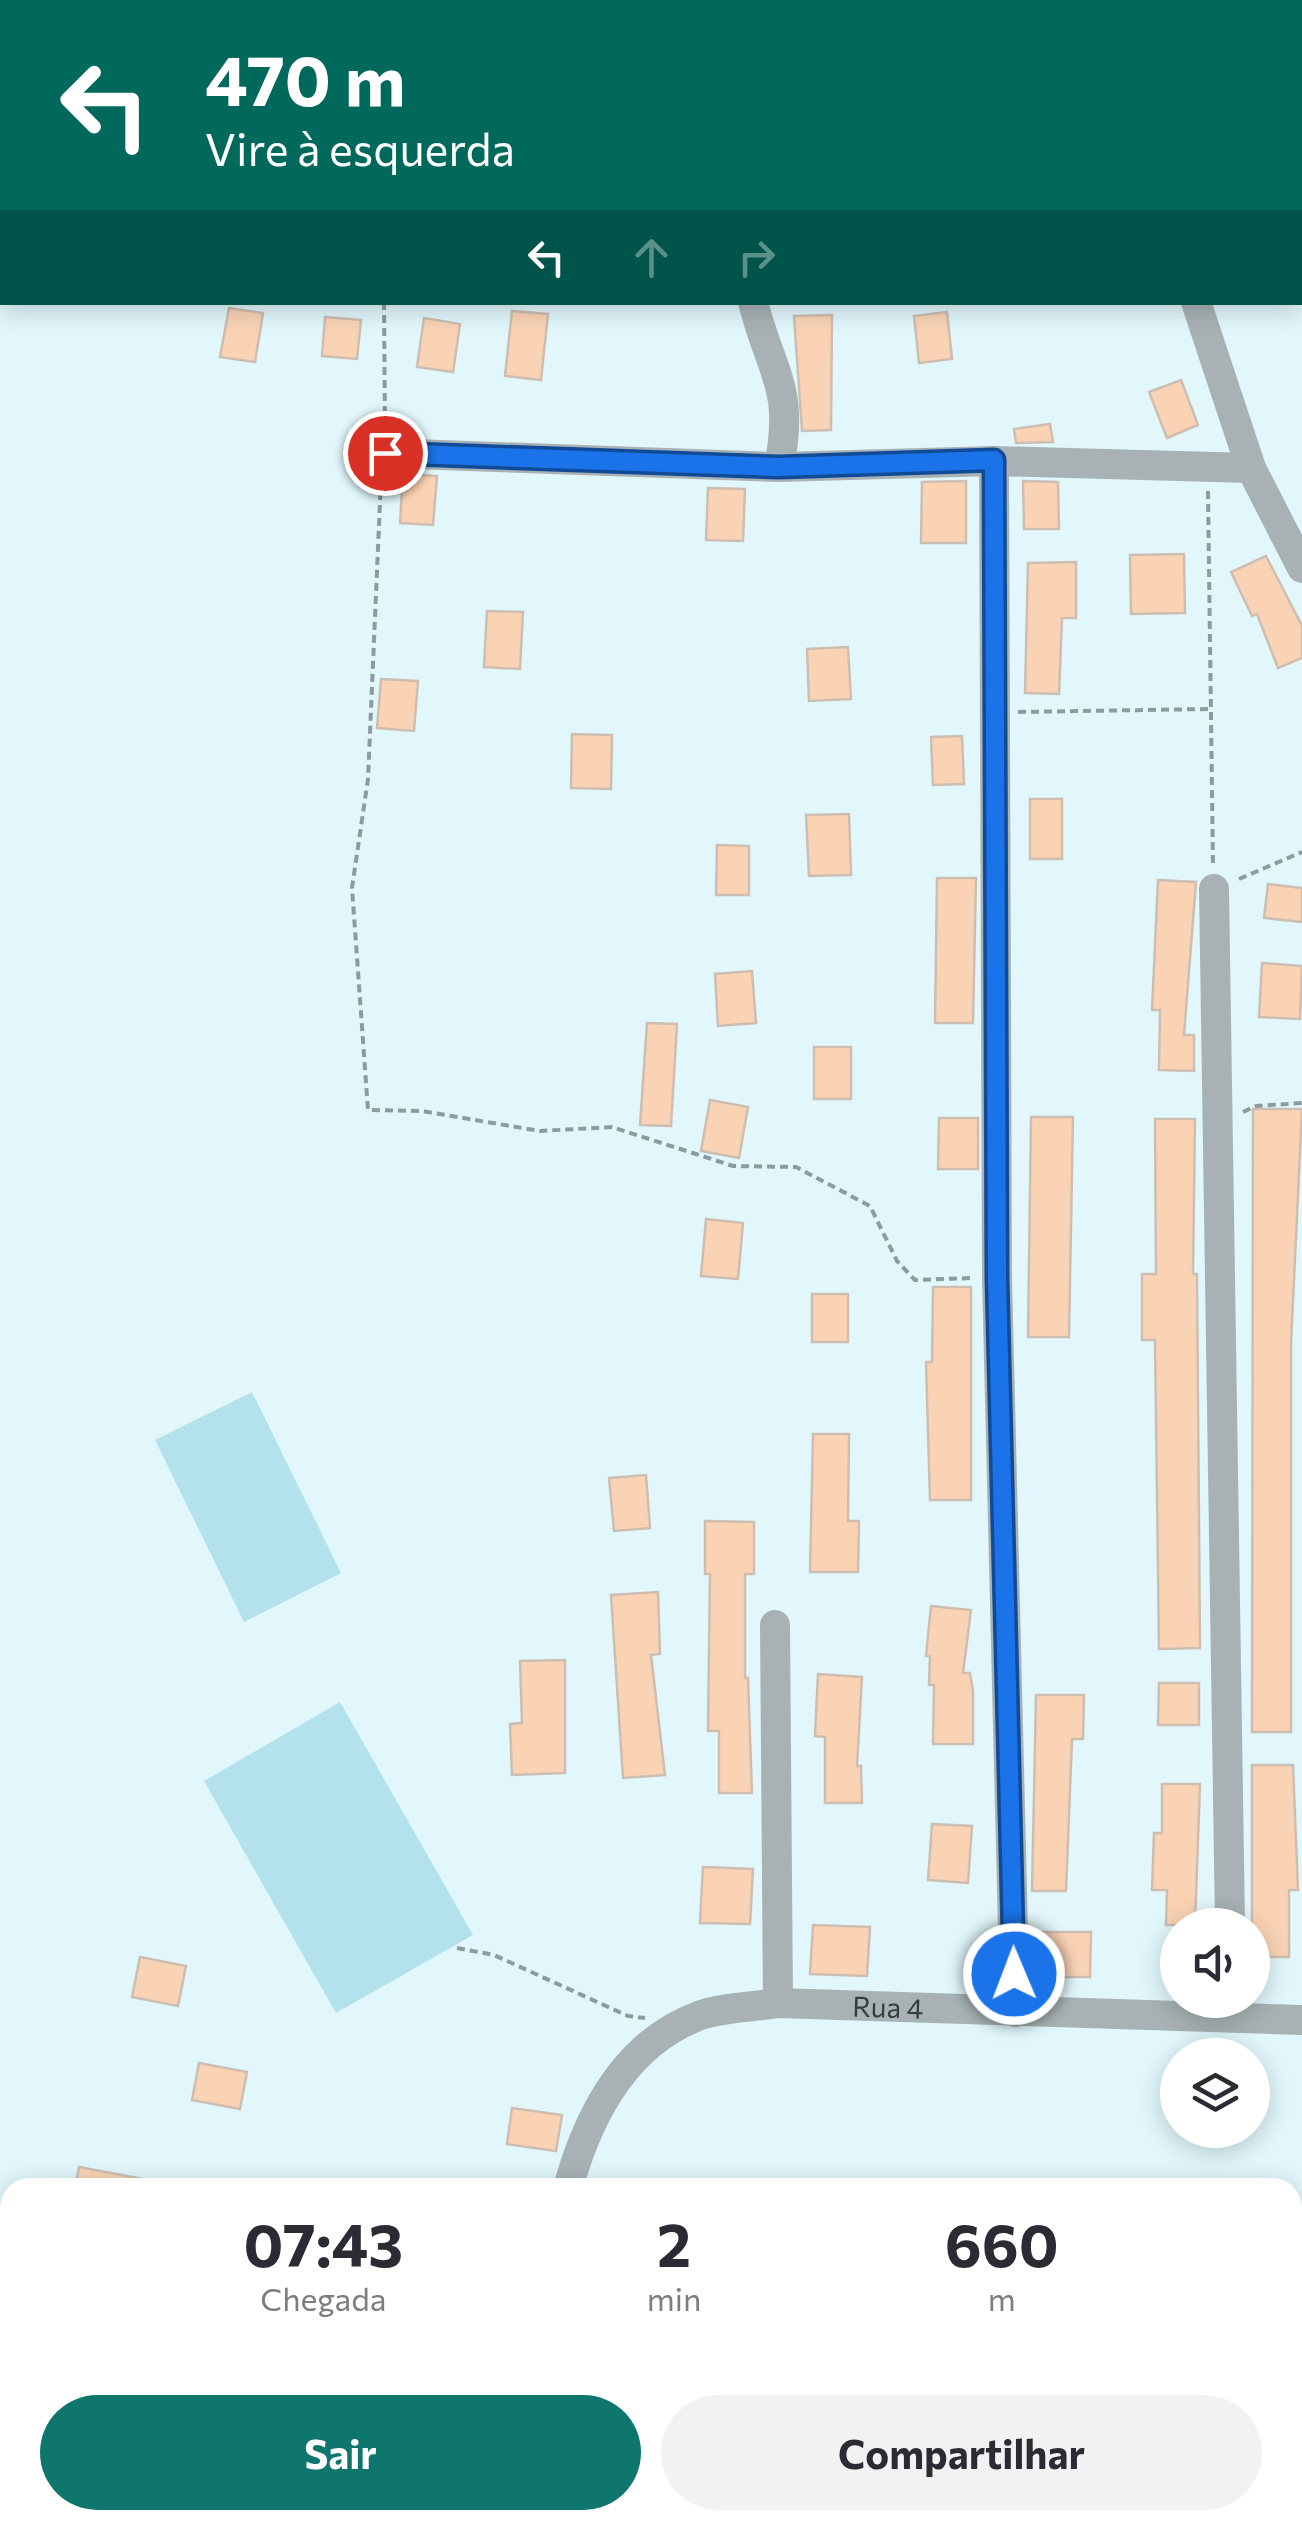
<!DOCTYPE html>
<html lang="pt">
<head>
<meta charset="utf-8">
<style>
  body { margin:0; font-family:Commissioner,sans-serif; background:#f2f2f3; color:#2b2b33; height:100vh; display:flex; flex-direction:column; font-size:38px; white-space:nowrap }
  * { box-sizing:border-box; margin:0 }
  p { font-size:32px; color:#7c7c81 }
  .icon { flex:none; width:55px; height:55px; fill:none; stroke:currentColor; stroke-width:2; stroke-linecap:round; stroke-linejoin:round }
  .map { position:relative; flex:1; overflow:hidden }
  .drawer { position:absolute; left:0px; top:2178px; width:1302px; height:352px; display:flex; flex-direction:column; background:#fff; border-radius:30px 30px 0 0; box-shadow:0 5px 25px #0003 }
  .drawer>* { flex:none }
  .banner { position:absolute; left:0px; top:0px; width:1302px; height:305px; box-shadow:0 5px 25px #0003; background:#00695c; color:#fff; overflow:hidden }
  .fabs { position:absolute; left:1160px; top:1908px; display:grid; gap:20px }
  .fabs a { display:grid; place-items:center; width:110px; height:110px; border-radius:50%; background:#fff; box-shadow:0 5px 25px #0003; font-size:50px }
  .pin { position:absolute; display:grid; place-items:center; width:85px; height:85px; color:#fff; margin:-42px; border:5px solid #fff; border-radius:50%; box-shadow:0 2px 10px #0007 }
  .me { position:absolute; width:110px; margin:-55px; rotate:359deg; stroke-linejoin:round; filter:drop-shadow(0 0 8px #0008) }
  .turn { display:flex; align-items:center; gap:35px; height:210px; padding:0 40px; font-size:45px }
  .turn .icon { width:130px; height:130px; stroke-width:2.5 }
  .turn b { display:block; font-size:70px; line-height:85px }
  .lanes { display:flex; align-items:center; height:95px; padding:0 40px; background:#0003; justify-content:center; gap:50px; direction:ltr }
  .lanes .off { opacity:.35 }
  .eta { display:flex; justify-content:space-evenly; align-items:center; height:170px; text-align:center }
  .eta b { font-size:60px; font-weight:700; line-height:70px }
  .button { display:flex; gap:20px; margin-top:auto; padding:20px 40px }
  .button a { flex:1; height:115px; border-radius:60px; background:#0f766e; color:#fff; font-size:40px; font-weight:700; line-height:115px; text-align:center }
  .button a+a { background:#f2f2f3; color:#2b2b33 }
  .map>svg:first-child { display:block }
</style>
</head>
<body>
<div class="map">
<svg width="1302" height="2529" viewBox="0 0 1302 2529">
  <rect width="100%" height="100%" fill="#e1f7fc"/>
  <g fill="#b3e2ec">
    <path d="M252,1392l89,181 -97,49 -89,-182z"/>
    <path d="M340,1702l133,233 -137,78 -132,-232z"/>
  </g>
  <g fill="#fad3b5" stroke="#cebeb2" stroke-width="2.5">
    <path d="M229,308l34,5 -8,49 -35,-5z"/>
    <path d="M512,311l36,3 -7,66 -36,-4z"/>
    <path d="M947,312l5,47 -33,4 -5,-47z"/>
    <path d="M832,315l-1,115 -29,1 -8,-115z"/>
    <path d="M325,317l36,3 -4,39 -35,-3z"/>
    <path d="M424,318l36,6 -7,48 -36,-5z"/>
    <path d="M1181,380l17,45 -31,13 -18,-46z"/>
    <path d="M1050,424l3,18 -37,1 -2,-14z"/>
    <path d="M403,474l34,2 -4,49 -33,-2z"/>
    <path d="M966,481v62h-45l1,-61z"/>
    <path d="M1023,481l35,1 1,47h-35z"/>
    <path d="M708,488l37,1 -2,52 -37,-1z"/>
    <path d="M1184,554l1,59 -54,1 -1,-59z"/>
    <path d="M1266,556l36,70v32l-24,10 -21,-54 -5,2 -21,-44z"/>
    <path d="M1076,562v56h-14l-3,76 -34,-1 3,-130z"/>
    <path d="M487,611l36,1 -3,57 -36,-2z"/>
    <path d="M848,647l3,52 -42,2 -2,-52z"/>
    <path d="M381,679l37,2 -4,50 -37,-3z"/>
    <path d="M572,734l40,1 -1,54 -40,-1z"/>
    <path d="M962,736l2,48 -31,1 -2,-48z"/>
    <rect x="1030" y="799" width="32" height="60"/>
    <path d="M849,814l2,61 -42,1 -3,-61z"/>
    <path d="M717,845l32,1v49h-33z"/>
    <path d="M937,878h39l-3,145h-38z"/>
    <path d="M1158,880l38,2 -12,153h10v36l-35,-1 1,-60h-8z"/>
    <path d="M1268,884l34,4v34l-38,-4z"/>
    <path d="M1262,963l40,3 -2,53 -41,-2z"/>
    <path d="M752,971l4,52 -38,3 -3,-52z"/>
    <path d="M647,1023l30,1 -6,102 -31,-1z"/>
    <rect x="814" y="1047" width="37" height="52"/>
    <path d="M710,1100l38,7 -9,51 -38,-7z"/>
    <path d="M1253,1109h49l-11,235v388h-39z"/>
    <path d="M1031,1117h42l-4,220h-41z"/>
    <path d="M939,1118h39v51h-40z"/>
    <path d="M1155,1119h40l-2,155h4l3,374 -41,1 -4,-309h-13v-66h14z"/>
    <path d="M706,1219l37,4 -5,56 -37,-3z"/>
    <path d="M933,1287h38v213h-41l-4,-138h6z"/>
    <rect x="812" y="1294" width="36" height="48"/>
    <path d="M813,1434h36l-1,87h11l-1,51h-48z"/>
    <path d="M646,1475l4,53 -36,3 -5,-53z"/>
    <path d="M705,1521l49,1v52h-9v104h3l4,115h-33v-62h-11l2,-157h-5z"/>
    <path d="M658,1592l2,62 -9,1 14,120 -42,3 -12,-183z"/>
    <path d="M931,1606l40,4 -8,63h7l3,18v53h-40l1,-59h-5l1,-29h-4z"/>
    <path d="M565,1660v113l-53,2 -2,-51 12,-1 -2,-62z"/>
    <path d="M818,1674l44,3 -5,89h4l1,37h-37v-66l-10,-1z"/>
    <path d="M1159,1683h40v42h-41z"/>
    <path d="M1036,1695h48l-1,44h-11l-6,152h-34z"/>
    <path d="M1252,1765h41l5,125h-9v67h-37z"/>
    <path d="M1162,1784h38l-5,141h-29l1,-35h-15l2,-57h8z"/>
    <path d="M932,1824l40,2 -4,57 -40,-3z"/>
    <path d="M703,1867l50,2 -3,55 -50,-1z"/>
    <path d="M813,1925l57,2 -3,49 -57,-2z"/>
    <path d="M1032,1932h59l-1,45h-57z"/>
    <path d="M140,1957l46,9 -8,40 -46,-9z"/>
    <path d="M199,2063l48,9 -7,37 -48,-9z"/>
    <path d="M512,2108l50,7 -6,36 -49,-7z"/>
    <path d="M79,2167l64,12 -1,9h-67z"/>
  </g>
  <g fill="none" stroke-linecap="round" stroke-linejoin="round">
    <g stroke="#8c9b9f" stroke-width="4" stroke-dasharray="8 5" stroke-linecap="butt">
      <path d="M380,0v2"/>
      <path d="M1300,45l2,-1"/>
      <path d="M384,302l1,128"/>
      <path d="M381,479l-13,300 -16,109 16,222 54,1 118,20 72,-4 121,39 63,1 74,39 27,55 18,19 58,-2"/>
      <path d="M1208,491l5,375"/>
      <path d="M1018,712l190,-3"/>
      <path d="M1239,879l63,-27"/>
      <path d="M1243,1112l13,-6 46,-3"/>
      <path d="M457,1948l37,7 134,61 17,2"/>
      <path d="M0,2238l10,1"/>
      <path d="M228,2529l7,-9"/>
    </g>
    <g stroke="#a8b2b4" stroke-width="30">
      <path d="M575,0v2"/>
      <path d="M761,0v2"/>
      <path d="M1072,0l1,2"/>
      <path d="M753,302c18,72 42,84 26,165"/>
      <path d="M1196,302l55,166 51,100"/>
      <path d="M385,453l394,14 215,-6 257,7"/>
      <path d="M994,461l3,817 18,734"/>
      <path d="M1214,889l16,1036"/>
      <path d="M775,1625l3,378"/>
      <path id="s1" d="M568,2188c20,-73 58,-146 133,-173 23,-8 53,-8 77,-12l524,17"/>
      <path d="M1292,2303l10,-1"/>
      <path d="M501,2529l1,-9"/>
      <path d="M965,2529v-9"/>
    </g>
  </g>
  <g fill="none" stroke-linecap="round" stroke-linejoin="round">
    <g stroke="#114b97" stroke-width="25">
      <path id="route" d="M385,453l394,14 215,-7 3,818 17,696"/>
    </g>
    <use href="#route" stroke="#1a73e8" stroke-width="18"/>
  </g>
  <g text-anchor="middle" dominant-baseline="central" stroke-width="9" stroke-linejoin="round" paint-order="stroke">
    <g font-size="28" fill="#343d3f" stroke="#fff">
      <text stroke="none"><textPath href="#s1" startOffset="415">Rua 4</textPath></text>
    </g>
  </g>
</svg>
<div class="fabs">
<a><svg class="icon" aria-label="sound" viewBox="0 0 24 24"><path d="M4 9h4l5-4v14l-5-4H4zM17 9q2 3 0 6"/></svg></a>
<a><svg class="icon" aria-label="layers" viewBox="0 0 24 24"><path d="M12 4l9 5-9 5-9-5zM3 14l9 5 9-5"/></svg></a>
</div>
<div class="pin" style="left:385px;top:453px;background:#d93025"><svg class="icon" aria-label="arrive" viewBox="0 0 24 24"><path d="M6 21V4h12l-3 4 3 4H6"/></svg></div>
<svg class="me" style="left:1014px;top:1974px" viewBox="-20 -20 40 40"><circle r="17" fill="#1a73e8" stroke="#fff" stroke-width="3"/><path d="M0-11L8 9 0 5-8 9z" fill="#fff"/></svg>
<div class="banner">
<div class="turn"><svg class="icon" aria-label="left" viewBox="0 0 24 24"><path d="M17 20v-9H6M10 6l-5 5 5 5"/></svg><div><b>470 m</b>Vire à esquerda</div></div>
<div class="lanes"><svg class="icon" aria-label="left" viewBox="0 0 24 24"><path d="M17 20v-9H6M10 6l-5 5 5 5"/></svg><svg class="icon off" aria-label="ahead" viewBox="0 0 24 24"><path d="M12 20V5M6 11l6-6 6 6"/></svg><svg class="icon off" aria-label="right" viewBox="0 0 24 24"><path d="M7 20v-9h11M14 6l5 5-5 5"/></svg></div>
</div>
<section class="drawer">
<div class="eta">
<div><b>07:43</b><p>Chegada</p></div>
<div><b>2</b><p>min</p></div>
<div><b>660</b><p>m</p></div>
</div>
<div class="button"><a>Sair</a><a>Compartilhar</a></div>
</section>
</div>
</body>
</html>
